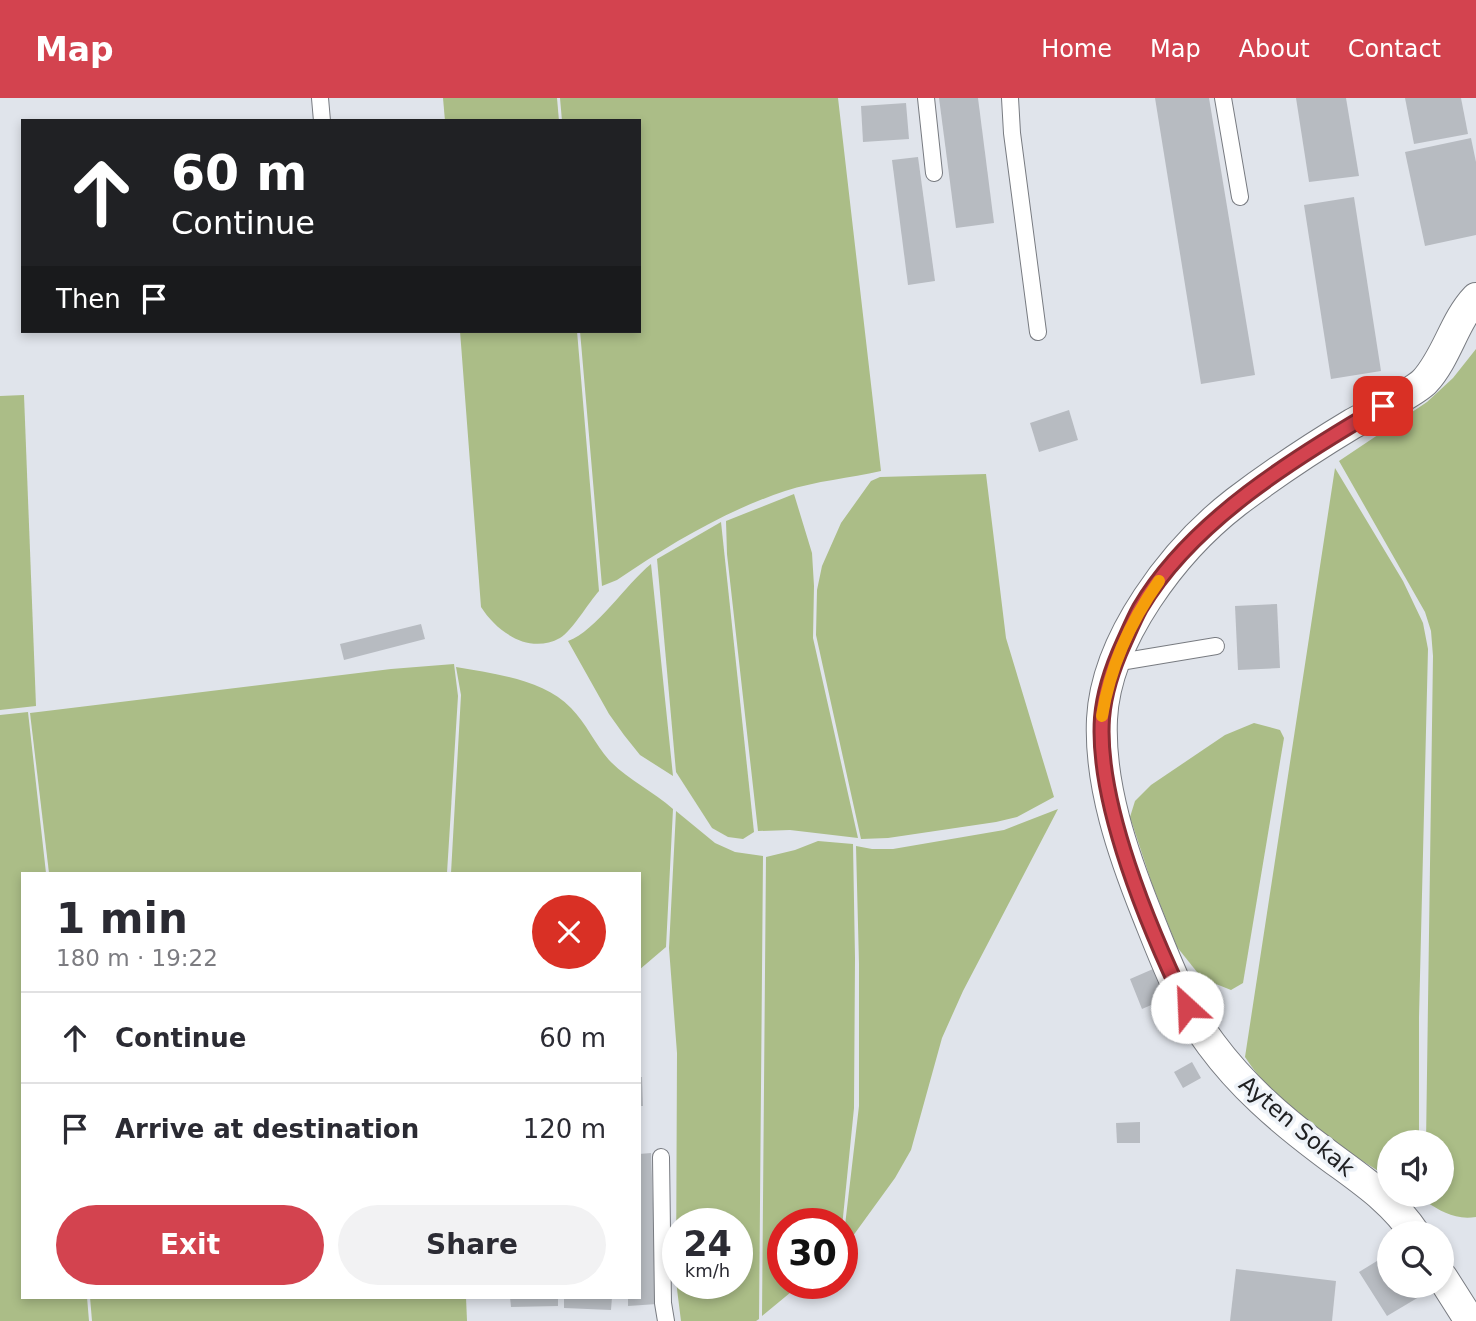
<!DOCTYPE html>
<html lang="en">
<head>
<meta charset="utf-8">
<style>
  body { margin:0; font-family:"DejaVu Sans",sans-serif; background:#f2f2f3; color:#2b2b33; height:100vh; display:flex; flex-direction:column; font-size:26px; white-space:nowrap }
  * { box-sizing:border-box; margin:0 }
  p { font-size:23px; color:#7c7c81 }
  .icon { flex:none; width:38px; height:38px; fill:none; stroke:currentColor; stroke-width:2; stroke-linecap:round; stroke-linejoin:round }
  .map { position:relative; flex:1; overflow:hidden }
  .panel { position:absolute; left:21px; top:774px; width:620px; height:427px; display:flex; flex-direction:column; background:#fff; border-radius:0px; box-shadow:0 4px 10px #0003 }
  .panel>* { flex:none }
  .hud { position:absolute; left:21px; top:21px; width:620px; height:214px; border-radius:0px; box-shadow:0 4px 10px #0003; background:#202124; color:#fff; overflow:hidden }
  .controls { position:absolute; left:1377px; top:1032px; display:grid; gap:14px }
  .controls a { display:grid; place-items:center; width:77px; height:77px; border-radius:50%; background:#fff; box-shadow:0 4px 10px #0003; font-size:35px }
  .speed { position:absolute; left:662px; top:1110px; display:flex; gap:14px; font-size:35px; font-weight:700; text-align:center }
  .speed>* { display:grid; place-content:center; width:91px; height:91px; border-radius:50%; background:#fff; box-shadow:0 4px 10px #0003; line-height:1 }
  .speed small { font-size:18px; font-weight:400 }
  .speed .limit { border:10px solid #d22; background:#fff; color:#111 }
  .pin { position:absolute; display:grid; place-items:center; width:60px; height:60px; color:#fff; margin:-30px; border-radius:14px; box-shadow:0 4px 10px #0006 }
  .me { position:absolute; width:77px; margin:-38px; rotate:335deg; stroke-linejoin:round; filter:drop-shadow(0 0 5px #0008) }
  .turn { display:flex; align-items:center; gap:24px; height:147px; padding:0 35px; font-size:32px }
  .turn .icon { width:91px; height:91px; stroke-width:2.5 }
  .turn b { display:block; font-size:49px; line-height:60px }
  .then { display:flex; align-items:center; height:66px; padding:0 35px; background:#0003; gap:14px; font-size:26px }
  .round { display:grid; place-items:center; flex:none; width:74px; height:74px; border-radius:37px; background:#f2f2f3 }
  .summary { display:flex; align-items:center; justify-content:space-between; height:119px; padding:0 35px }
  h1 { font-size:42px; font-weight:600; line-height:52px }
  .button { display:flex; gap:14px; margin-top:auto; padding:14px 35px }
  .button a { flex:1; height:80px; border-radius:42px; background:#d3434f; color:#fff; font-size:28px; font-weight:600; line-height:80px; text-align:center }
  .button a+a { background:#f2f2f3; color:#2b2b33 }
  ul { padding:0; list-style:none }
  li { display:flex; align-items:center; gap:21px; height:91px; padding:0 35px; border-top:2px solid #e1e1e2 }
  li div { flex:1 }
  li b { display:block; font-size:26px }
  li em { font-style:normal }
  header { display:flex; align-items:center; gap:42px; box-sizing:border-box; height:98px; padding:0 35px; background:#d3434f; color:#fff }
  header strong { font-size:33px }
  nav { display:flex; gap:38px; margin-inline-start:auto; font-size:24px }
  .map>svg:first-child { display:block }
</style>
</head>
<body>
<header>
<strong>Map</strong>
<nav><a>Home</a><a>Map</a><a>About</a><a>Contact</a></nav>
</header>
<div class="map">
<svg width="1476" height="1223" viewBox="0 0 1476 1223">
  <rect width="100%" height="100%" fill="#e0e4eb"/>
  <g fill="#abbd87" fill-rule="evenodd">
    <path d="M443,0h114l2,23h-114z"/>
    <path d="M560,0h278l43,373c-31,7 -65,10 -96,20 -60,20 -115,53 -168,89l-15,6 -22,-255h59v-210h-77z"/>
    <path d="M460,233h117l22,260c-10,11 -27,40 -39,47 -31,17 -63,-6 -79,-31z"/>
    <path d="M1476,251v868c-21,3 -34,-5 -51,-16v-6h17v-52h-16l7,-487 -2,-25 -6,-19 -86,-151 88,-59 26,-24z"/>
    <path d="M24,297l12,311 -36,4v-314z"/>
    <path d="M1335,370l68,113 20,42 5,26 -9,368v126h-29l-1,35c-53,-34 -109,-67 -144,-121z"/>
    <path d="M986,376l20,164 48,159 -37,20 -21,5 -108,16 -27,1 -45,-204 1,-45 5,-24 19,-43 30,-42 9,-4z"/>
    <path d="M794,396l18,59 2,33 -1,52 45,200 -68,-8 -32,1 -31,-277 -1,-33z"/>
    <path d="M721,424l33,310 -11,7 -15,-2 -16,-9 -36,-56 -19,-213z"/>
    <path d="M651,466l22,212 -33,-21 -16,-20 -15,-21 -41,-73c28,-10 58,-57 83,-77z"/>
    <path d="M454,566l4,32 -11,177h-398l-19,-160 361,-44z"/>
    <path d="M456,569c39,7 87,12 115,41 15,15 24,36 38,52 19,20 44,31 64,49l-7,138 -27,23v-97h-188l10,-178z"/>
    <path d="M28,614l18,161h-23v424h64l2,24h-89v-606z"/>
    <path d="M1254,625l26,7 4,8 -41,245 -12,7 -15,-6 -19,-12 -20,-25 -25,-63 -22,-67 5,-16 16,-16 74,-50z"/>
    <path d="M1058,711l-95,182 -21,47 -31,112 -16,28 -53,73 17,-145v-142l-3,-118 16,3h21l111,-19z"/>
    <path d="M676,713l39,32 20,9 28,4 -4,463 -3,2h-75l-5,-40 1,-228 -8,-105zM677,1125h60v60h-60z"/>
    <path d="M818,743l35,3 2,114 -1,150 -12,119v-4h-60v60h20l-40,33 4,-459 29,-7z"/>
    <path d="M90,1199h376l1,24h-375z"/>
  </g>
  <g fill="#b7bbc1">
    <path d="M939,0h39l16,125 -38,5z"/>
    <path d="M1155,0h54l46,277 -54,9z"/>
    <path d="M1296,0h50l13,78 -50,6z"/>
    <path d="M1405,0h56l7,36 -54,10z"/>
    <path d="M906,5l3,36 -46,3 -2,-36z"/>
    <path d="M1471,40l5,24v73l-51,11 -20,-94z"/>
    <path d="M918,59l17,124 -27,4 -16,-125z"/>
    <path d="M1354,99l27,174 -50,8 -27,-174z"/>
    <path d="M1069,312l9,30 -39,12 -9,-29z"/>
    <path d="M1277,506l3,64 -42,2 -3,-64z"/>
    <path d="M421,526l4,15 -81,21 -4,-16z"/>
    <path d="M1160,868l12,30 -30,13 -12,-30z"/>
    <path d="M1192,964l9,16 -18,10 -9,-16z"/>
    <path d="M639,979h3l1,29h-4z"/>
    <path d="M1140,1024v21h-23l-1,-20z"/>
    <path d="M651,1055l6,151 -29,2v-9h11v-143z"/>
    <path d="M1390,1155v33h29l5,8 -37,22 -28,-44z"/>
    <path d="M1236,1171l100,12 -4,40h-102z"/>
    <path d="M510,1199h48v9l-47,1z"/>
    <path d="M564,1199h48l-1,13 -47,-2z"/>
  </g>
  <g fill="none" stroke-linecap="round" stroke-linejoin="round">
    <g stroke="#787b81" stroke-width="18">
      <g id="service">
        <path d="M320,0l2,23"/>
        <path d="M926,0l8,75"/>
        <path d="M1010,0l2,35 26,199"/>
        <path d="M1223,0l17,99"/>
        <path d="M1114,565l102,-17"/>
        <path d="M661,1059l2,146 3,18"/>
      </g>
    </g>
    <g stroke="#787b81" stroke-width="32">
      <g id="minor">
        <path d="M1415,1136c-24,-37 -60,-58 -95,-85 -41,-31 -78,-63 -109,-105 -29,-39 -46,-85 -64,-130 -24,-60 -48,-129 -45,-195 4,-80 72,-169 134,-217 37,-28 76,-54 116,-78 16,-9 63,-32 73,-43 22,-24 29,-60 51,-83"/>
        <path d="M1442,1179l28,44"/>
      </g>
    </g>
    <use href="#service" stroke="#fff" stroke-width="16"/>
    <use href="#minor" stroke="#fff" stroke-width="30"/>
  </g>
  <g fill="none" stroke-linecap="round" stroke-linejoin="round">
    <g stroke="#892c33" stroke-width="18">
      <path id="route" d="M1187,909c-37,-76 -91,-204 -85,-289 2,-26 11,-52 22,-76 5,-11 10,-23 16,-34 51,-87 157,-152 243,-202"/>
    </g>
    <use href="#route" stroke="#d3434f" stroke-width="12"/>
    <path stroke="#f59e0b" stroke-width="12" d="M1102,618c8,-49 28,-94 57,-135"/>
  </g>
  <g text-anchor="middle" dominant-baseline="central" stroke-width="7" stroke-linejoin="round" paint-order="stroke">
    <g font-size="23" fill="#202123" stroke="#edf2f8">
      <text transform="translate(1297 1028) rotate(40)">Ayten Sokak</text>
    </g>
  </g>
</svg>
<div class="controls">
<a><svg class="icon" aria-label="sound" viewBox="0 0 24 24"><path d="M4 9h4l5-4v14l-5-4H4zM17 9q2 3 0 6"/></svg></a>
<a><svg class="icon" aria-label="search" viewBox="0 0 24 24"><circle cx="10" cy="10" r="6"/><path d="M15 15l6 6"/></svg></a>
</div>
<div class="speed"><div>24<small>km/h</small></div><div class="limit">30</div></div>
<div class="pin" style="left:1383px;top:308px;background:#d93025"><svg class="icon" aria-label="arrive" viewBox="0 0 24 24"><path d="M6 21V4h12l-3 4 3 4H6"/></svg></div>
<svg class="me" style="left:1187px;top:909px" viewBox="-20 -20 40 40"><circle r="19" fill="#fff"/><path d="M0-13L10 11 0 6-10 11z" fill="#d3434f"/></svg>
<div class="hud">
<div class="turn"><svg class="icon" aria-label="ahead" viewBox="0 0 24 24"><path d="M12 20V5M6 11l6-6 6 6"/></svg><div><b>60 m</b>Continue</div></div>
<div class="then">Then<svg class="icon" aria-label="arrive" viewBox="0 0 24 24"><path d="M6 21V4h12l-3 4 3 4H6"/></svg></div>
</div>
<section class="panel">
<div class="summary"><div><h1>1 min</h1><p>180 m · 19:22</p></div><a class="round" style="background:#d93025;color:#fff"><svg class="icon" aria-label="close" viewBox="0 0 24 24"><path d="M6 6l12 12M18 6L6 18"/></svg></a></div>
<ul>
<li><svg class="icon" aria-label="ahead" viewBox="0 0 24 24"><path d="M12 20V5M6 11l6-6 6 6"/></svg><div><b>Continue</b></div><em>60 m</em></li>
<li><svg class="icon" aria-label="arrive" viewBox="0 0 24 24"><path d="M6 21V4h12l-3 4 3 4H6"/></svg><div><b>Arrive at destination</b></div><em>120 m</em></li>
</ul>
<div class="button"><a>Exit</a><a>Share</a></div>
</section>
</div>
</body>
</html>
